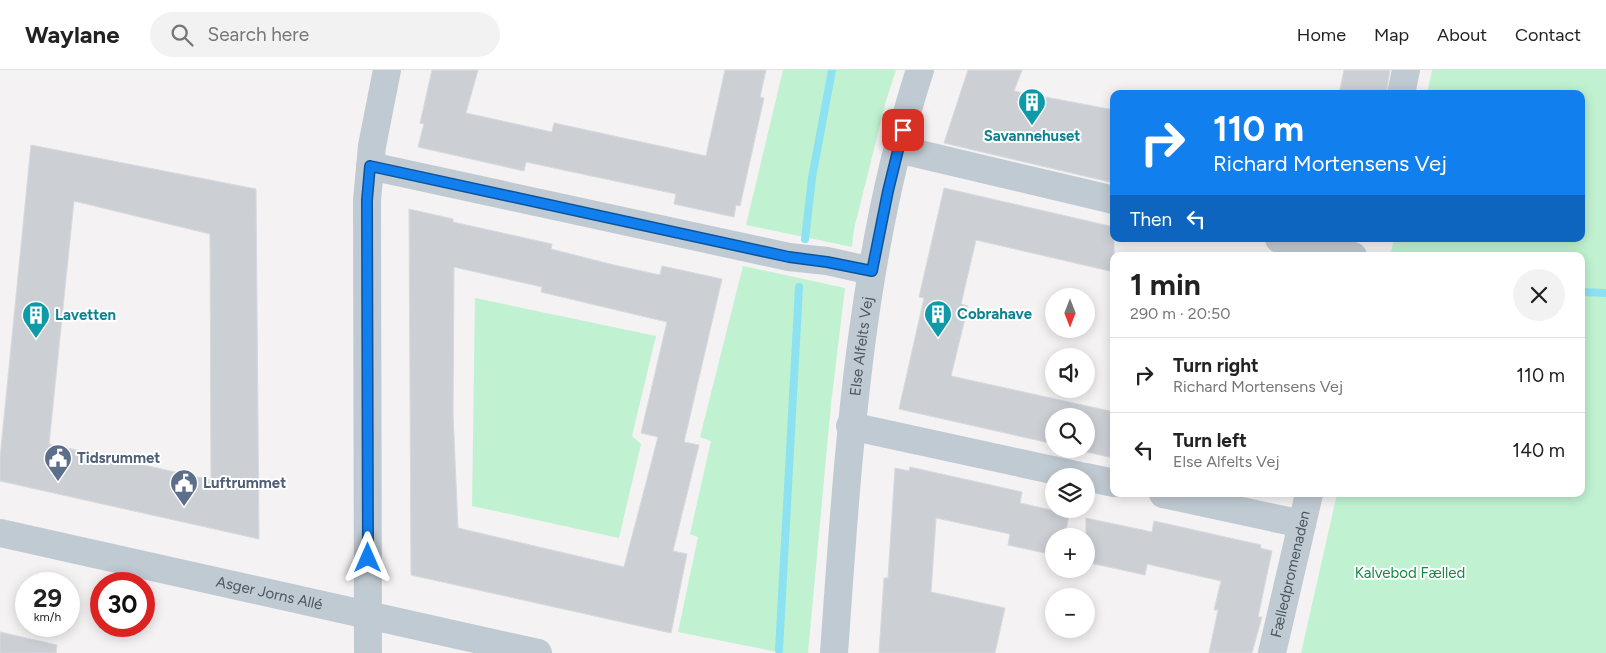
<!DOCTYPE html>
<html lang="en">
<head>
<meta charset="utf-8">
<style>
  body { margin:0; font-family:Figtree,sans-serif; background:#f2f2f2; color:#222; height:100vh; display:flex; flex-direction:column; font-size:19px; white-space:nowrap }
  * { box-sizing:border-box; margin:0 }
  p { font-size:16px; color:#767676 }
  .icon { flex:none; width:28px; height:28px; fill:none; stroke:currentColor; stroke-width:2; stroke-linecap:round; stroke-linejoin:round }
  .map { position:relative; flex:1; overflow:hidden }
  .drawer { position:absolute; left:1110px; top:182px; width:475px; height:245px; display:flex; flex-direction:column; background:#fff; border-radius:10px; box-shadow:0 2px 12px #0003 }
  .drawer>* { flex:none }
  .banner { position:absolute; left:1110px; top:20px; width:475px; height:152px; border-radius:10px; box-shadow:0 2px 12px #0003; background:#127fef; color:#fff; overflow:hidden }
  .needle { width:32px; rotate:180deg }
  .controls { position:absolute; left:1045px; top:218px; display:grid; gap:10px }
  .controls a { display:grid; place-items:center; width:50px; height:50px; border-radius:50%; background:#fff; box-shadow:0 2px 12px #0003; font-size:25px }
  .speed { position:absolute; left:15px; top:502px; display:flex; gap:10px; font-size:25px; font-weight:700; text-align:center }
  .speed>* { display:grid; place-content:center; width:65px; height:65px; border-radius:50%; background:#fff; box-shadow:0 2px 12px #0003; line-height:1 }
  .speed small { font-size:12px; font-weight:400 }
  .speed .limit { border:8px solid #d22; background:#fff; color:#111 }
  .pin { position:absolute; display:grid; place-items:center; width:42px; height:42px; color:#fff; margin:-21px; border-radius:10px; box-shadow:0 2px 8px #0006 }
  .me { position:absolute; width:55px; margin:-28px; rotate:0deg; stroke-linejoin:round; filter:drop-shadow(0 0 4px #0008) }
  .turn { display:flex; align-items:center; gap:18px; height:105px; padding:0 20px; font-size:22px }
  .turn .icon { width:65px; height:65px; stroke-width:2.5 }
  .turn b { display:block; font-size:35px; line-height:42px }
  .then { display:flex; align-items:center; height:48px; padding:0 20px; background:#0003; gap:10px; font-size:19px }
  .round { display:grid; place-items:center; flex:none; width:52px; height:52px; border-radius:26px; background:#f2f2f2 }
  .head { display:flex; align-items:center; justify-content:space-between; height:85px; padding:0 20px }
  h1 { font-size:30px; font-weight:700; line-height:38px }
  ul { padding:0; list-style:none }
  li { display:flex; align-items:center; gap:15px; height:75px; padding:0 20px; border-top:1px solid #e0e0e0 }
  li div { flex:1 }
  li b { display:block; font-size:19px }
  li em { font-style:normal }
  header { display:flex; align-items:center; gap:30px; box-sizing:border-box; height:70px; padding:0 25px; background:#fff; border-bottom:1px solid #e0e0e0 }
  header strong { font-size:24px }
  nav { display:flex; gap:28px; margin-inline-start:auto; font-size:18px }
  .search { width:350px; height:45px; background:#f2f2f2; display:flex; align-items:center; gap:12px; box-sizing:border-box; padding:0 18px; border-radius:28px; color:#767676; font-size:19px }
  .map>svg:first-child { display:block }
</style>
</head>
<body>
<header>
<strong>Waylane</strong>
<div class="search"><svg class="icon" aria-label="search" viewBox="0 0 24 24"><circle cx="10" cy="10" r="6"/><path d="M15 15l6 6"/></svg>Search here</div>
<nav><a>Home</a><a>Map</a><a>About</a><a>Contact</a></nav>
</header>
<div class="map">
<svg width="1606" height="583" viewBox="0 0 1606 583">
  <rect width="100%" height="100%" fill="#f4f2f2"/>
  <g fill="#c0f2d1">
    <path d="M783,0h113l-10,31 -32,128 -2,18 -106,-22z"/>
    <path d="M1432,0h174v583h-305l36,-159h244v-238h-191l4,-17h187v-145h-154z"/>
    <path d="M743,196l102,22 -14,116 -23,249h-26l-104,-21 20,-95 -8,-3 21,-93 -11,-4z"/>
    <path d="M475,228l181,38 -24,100 9,8 -22,94 -147,-32z"/>
  </g>
  <g fill="none" stroke-linecap="round" stroke-linejoin="round">
    <g stroke="#8ce2f1" stroke-width="8">
      <path d="M805,169l7,-61 20,-108"/>
      <path d="M1581,222l25,1"/>
      <path d="M779,580l20,-363"/>
    </g>
  </g>
  <g fill="#ccd0d5" stroke="#d6d9de" fill-rule="evenodd">
    <path d="M432,0h46l-12,43 86,19 2,-9 152,33 19,-86h41l-6,27 4,1 -24,108 -4,-1 -2,12 -60,-13 2,-10 -150,-32 -2,9 -106,-24 6,-23 -4,-1z"/>
    <path d="M968,0h54l-8,21 100,19v73l-170,-40z"/>
    <path d="M1344,0h46l-4,24h-47z"/>
    <path d="M31,75l225,44 3,350 -259,-58v-23zM74,131l136,33 1,246 -162,-36z"/>
    <path d="M944,118l170,39v45l-138,-32 -15,64 7,2 -17,70 163,36v46l-41,-9h13v-33h-32v28l-155,-35 25,-111 -5,-1z"/>
    <path d="M409,139l44,10v3l99,22 -1,5 63,16 46,10 2,-9 60,13 -38,163 15,3 -26,106 14,3 -16,79 -260,-58zM454,197l88,20 -1,5 126,30 -26,111 17,4 -34,130 -166,-39 -5,-115z"/>
    <path d="M910,397l112,25 -2,11 49,11 -4,22h-11v19l-46,-10 2,-11 -74,-16 -5,74 74,16 -10,45h-116l5,-75h4l7,-110 14,3z"/>
    <path d="M1086,448l66,14 2,-11 107,24 -1,3 12,3 -14,66h4l-10,36h-43l9,-43h-4l7,-29 -74,-17 -2,11 -59,-13z"/>
    <path d="M0,562l57,13 -1,8h-56z"/>
  </g>
  <g fill="none" stroke-linecap="round" stroke-linejoin="round">
    <g stroke="#c0cad2" stroke-width="28">
      <path d="M1401,24l5,-24"/>
      <path d="M898,79l216,51"/>
      <path d="M370,96l419,91 38,4 45,10"/>
      <path d="M1279,169l74,17"/>
      <path d="M850,356l230,50"/>
      <path d="M1086,407l28,6"/>
      <path d="M1163,424l139,30"/>
      <path d="M368,583l-1,-453 5,-54 15,-76"/>
      <path id="s1" d="M834,583c14,-196 25,-395 86,-583"/>
      <path id="s2" d="M1272,583l37,-159"/>
    </g>
    <path stroke="#c0cad2" stroke-width="28" id="s3" d="M0,463l538,120"/>
  </g>
  <g fill="none" stroke-linecap="round" stroke-linejoin="round">
    <g stroke="#0c539b" stroke-width="12">
      <path id="route" d="M368,488l-1,-358 3,-34 419,91 38,5 45,9 16,-80 15,-61"/>
    </g>
    <use href="#route" stroke="#127fef" stroke-width="9"/>
  </g>
  <defs>
    <g id="building-pin" transform="scale(1.4375)"><path d="M0 17L-7.5 6A9.5 9.5 0 1 1 7.5 6Z" fill="#0f9aa8" stroke="#fff"/><path d="M-4-6H4V6H1V3H-1V6H-4ZM-2.5-4.3h1.7v1.8h-1.7ZM.8-4.3h1.7v1.8H.8ZM-2.5-1h1.7V.8h-1.7ZM.8-1h1.7V.8H.8Z" fill="#fff"/></g>
    <g id="civic-pin" transform="scale(1.4375)"><path d="M0 17L-7.5 6A9.5 9.5 0 1 1 7.5 6Z" fill="#5c6f8a" stroke="#fff"/><path d="M-.6-6.5H3V-4.5H.6V-3L4-1V1h2V6H-6V1h2V-1L-.6-3ZM-1.2 2.5V6h2.4V2.5Z" fill="#fff"/></g>
  </defs>
  <g fill-rule="evenodd">
    <use href="#building-pin" x="1032" y="32"/>
    <use href="#building-pin" x="938" y="244"/>
    <use href="#building-pin" x="36" y="245"/>
    <use href="#civic-pin" x="58" y="388"/>
    <use href="#civic-pin" x="184" y="413"/>
  </g>
  <g text-anchor="middle" dominant-baseline="central" stroke-width="4" stroke-linejoin="round" paint-order="stroke">
    <g font-size="15" font-weight="bold" fill="#0d838f" stroke="#fff" text-anchor="start">
      <text x="1032" y="66" text-anchor="middle">Savannehuset</text>
      <text x="957" y="244">Cobrahave</text>
      <text x="55" y="245">Lavetten</text>
    </g>
    <g font-size="15" fill="#495761" stroke="#fff">
      <text stroke="none"><textPath href="#s1" startOffset="308">Else Alfelts Vej</textPath></text>
      <text stroke="none"><textPath href="#s2" startOffset="81">Fælledpromenaden</textPath></text>
      <text stroke="none"><textPath href="#s3" startOffset="276">Asger Jorns Allé</textPath></text>
    </g>
    <g font-size="15" font-weight="bold" fill="#4e5e75" stroke="#fff" text-anchor="start">
      <text x="77" y="388">Tidsrummet</text>
      <text x="203" y="413">Luftrummet</text>
    </g>
    <g font-size="15" fill="#138847" stroke="#fff">
      <text x="1410" y="503">Kalvebod Fælled</text>
    </g>
  </g>
</svg>
<div class="controls">
<a><svg class="needle" viewBox="-14 -14 28 28"><path d="M0-13l5 13h-10z" fill="#e53935"/><path d="M0 13l5-13h-10z" fill="#767676"/></svg></a>
<a><svg class="icon" aria-label="sound" viewBox="0 0 24 24"><path d="M4 9h4l5-4v14l-5-4H4zM17 9q2 3 0 6"/></svg></a>
<a><svg class="icon" aria-label="search" viewBox="0 0 24 24"><circle cx="10" cy="10" r="6"/><path d="M15 15l6 6"/></svg></a>
<a><svg class="icon" aria-label="layers" viewBox="0 0 24 24"><path d="M12 4l9 5-9 5-9-5zM3 14l9 5 9-5"/></svg></a>
<a>+</a>
<a>−</a>
</div>
<div class="speed"><div>29<small>km/h</small></div><div class="limit">30</div></div>
<div class="pin" style="left:903px;top:60px;background:#d93025"><svg class="icon" aria-label="arrive" viewBox="0 0 24 24"><path d="M6 21V4h12l-3 4 3 4H6"/></svg></div>
<svg class="me" style="left:368px;top:488px" viewBox="-20 -20 40 40"><path d="M0-17L14 15 0 8-14 15z" fill="#127fef" stroke="#fff" stroke-width="4"/></svg>
<div class="banner">
<div class="turn"><svg class="icon" aria-label="right" viewBox="0 0 24 24"><path d="M7 20v-9h11M14 6l5 5-5 5"/></svg><div><b>110 m</b>Richard Mortensens Vej</div></div>
<div class="then">Then<svg class="icon" aria-label="left" viewBox="0 0 24 24"><path d="M17 20v-9H6M10 6l-5 5 5 5"/></svg></div>
</div>
<section class="drawer">
<div class="head"><div><h1>1 min</h1><p>290 m · 20:50</p></div><a class="round"><svg class="icon" aria-label="close" viewBox="0 0 24 24"><path d="M6 6l12 12M18 6L6 18"/></svg></a></div>
<ul>
<li><svg class="icon" aria-label="right" viewBox="0 0 24 24"><path d="M7 20v-9h11M14 6l5 5-5 5"/></svg><div><b>Turn right</b><p>Richard Mortensens Vej</p></div><em>110 m</em></li>
<li><svg class="icon" aria-label="left" viewBox="0 0 24 24"><path d="M17 20v-9H6M10 6l-5 5 5 5"/></svg><div><b>Turn left</b><p>Else Alfelts Vej</p></div><em>140 m</em></li>
</ul>
</section>
</div>
</body>
</html>
